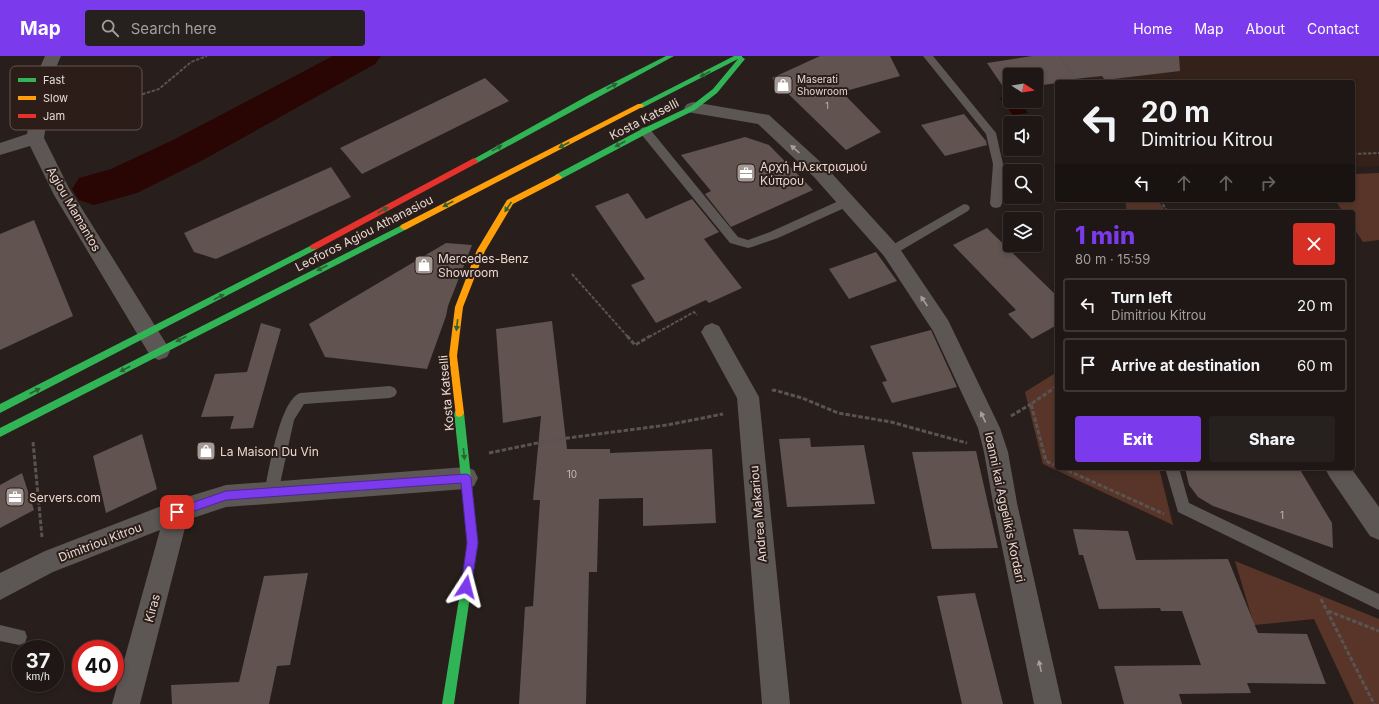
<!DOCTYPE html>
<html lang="en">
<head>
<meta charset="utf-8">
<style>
  body { margin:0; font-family:Inter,sans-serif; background:#26201e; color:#f1f3f6; height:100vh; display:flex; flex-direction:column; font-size:15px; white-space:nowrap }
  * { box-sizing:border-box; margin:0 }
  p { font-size:13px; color:#a19fa0 }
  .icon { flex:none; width:22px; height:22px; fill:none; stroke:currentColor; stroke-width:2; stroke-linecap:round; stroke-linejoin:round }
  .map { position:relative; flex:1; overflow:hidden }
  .sheet { position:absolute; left:1055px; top:154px; width:300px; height:260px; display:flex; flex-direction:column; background:#1e1715; border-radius:4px; box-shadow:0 2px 6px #0003,0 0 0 1px #3c3634 }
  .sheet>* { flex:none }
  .guide { position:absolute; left:1055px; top:24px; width:300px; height:122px; border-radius:4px; box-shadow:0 2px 6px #0003,0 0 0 1px #3c3634; background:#1e1715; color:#f1f3f6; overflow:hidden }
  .needle { width:26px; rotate:102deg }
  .buttons { position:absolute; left:1003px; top:12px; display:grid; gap:8px }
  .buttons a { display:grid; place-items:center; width:40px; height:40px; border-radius:4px; background:#1e1715; box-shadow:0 2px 6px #0003,0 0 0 1px #3c3634; font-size:20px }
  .speed { position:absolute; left:12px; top:584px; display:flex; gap:8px; font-size:20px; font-weight:700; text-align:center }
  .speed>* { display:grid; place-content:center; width:52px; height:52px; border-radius:50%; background:#1e1715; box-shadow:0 2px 6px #0003,0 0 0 1px #3c3634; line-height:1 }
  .speed small { font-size:10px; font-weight:400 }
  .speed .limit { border:6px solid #d22; background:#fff; color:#111 }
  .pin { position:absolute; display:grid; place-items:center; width:34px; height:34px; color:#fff; margin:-17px; border-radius:8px; box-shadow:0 2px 6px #0006 }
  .me { position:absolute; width:44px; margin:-22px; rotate:9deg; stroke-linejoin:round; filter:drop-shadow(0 0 3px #0008) }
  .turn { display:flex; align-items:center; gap:14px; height:84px; padding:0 20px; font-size:18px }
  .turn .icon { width:52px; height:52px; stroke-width:2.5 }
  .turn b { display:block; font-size:28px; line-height:34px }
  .lanes { display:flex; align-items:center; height:38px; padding:0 20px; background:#0003; justify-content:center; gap:20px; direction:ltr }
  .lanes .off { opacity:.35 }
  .round { display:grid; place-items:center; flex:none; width:42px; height:42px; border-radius:4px; background:#26201e }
  .headline { display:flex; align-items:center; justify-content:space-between; height:68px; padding:0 20px }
  h1 { font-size:24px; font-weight:800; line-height:30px; color:#7c3aed }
  .button { display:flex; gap:8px; margin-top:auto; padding:8px 20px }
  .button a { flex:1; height:46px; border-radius:4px; background:#7c3aed; color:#fff; font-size:16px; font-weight:800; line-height:46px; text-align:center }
  .button a+a { background:#26201e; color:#f1f3f6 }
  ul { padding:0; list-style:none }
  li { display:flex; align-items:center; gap:12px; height:54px; margin:0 8px 6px; padding:0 12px; border:2px solid #3c3634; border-radius:4px }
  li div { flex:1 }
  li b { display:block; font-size:15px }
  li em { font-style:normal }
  header { display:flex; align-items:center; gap:24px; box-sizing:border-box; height:56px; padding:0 20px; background:#7c3aed; color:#fff }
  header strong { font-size:19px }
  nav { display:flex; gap:22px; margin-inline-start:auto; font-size:14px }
  .search { width:280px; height:36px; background:#26201e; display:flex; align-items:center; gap:10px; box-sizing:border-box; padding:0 14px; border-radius:4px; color:#a19fa0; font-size:15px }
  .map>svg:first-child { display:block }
</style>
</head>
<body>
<header>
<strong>Map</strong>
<div class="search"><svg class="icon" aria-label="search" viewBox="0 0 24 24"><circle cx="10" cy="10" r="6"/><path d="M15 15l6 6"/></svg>Search here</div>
<nav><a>Home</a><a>Map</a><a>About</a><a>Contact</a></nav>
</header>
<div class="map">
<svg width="1379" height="648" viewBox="0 0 1379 648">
  <rect width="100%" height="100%" fill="#281f1c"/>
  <path fill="#342119" d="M1077,0h302v110l-26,1v-85h-258z"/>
  <g fill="#583528">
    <path d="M1379,117v67l-16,2 -10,-15v-15h-10l-8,-12h18v-26z"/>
    <path d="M1125,144h33l8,12h-39z"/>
    <path d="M1057,316v96h102l14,57 -130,-61 -18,-72z"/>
    <path d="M1235,505l144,58v85h-25l-40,-85 -60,6z"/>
  </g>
  <path fill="#290503" d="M1010,40v5h9l9,12 -15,2 -13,-17z"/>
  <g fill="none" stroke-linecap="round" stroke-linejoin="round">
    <path fill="#290503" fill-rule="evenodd" d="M333,0h48l-6,8 -172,96 -66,33 -43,12 -15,-5 -7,-11 7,-11 32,-9 62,-29z"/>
  </g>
  <g fill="#61534f">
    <path d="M820,0h70l10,20 -58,16 39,40 -35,18 -74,-72z"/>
    <path d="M1032,0h147l1,15 -75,9 -3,-4 -45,5v2l-21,3v-11h-26v15l-4,1 -19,-28z"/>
    <path d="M485,22l24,23 -147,73 -22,-26z"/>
    <path d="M964,58l22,27 1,4 -42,11 -24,-31z"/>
    <path d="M745,81l24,8 44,45 -82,37 -26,-33 6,-3 -30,-36z"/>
    <path d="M331,111l20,30 -135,62 -22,-7 -10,-19z"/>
    <path d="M628,137l18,26 46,-20 27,33 -15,7 38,49 -33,15 -3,-3 -50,23 -25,-38 14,-6 -50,-73z"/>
    <path d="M34,164l39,96 -73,34v-116z"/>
    <path d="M987,172l70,68v29l-25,14 -24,-25 8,-4 -63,-65z"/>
    <path d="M446,187l26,2 -24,61 -2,10 -19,53 -102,-12 -16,-33z"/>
    <path d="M876,196l21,29 -48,18 -20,-30z"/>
    <path d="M552,265l15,128h43v4l102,-4 4,74 -73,3v-28l-44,1 -2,73h-8l-3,132h-67l6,-97 8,-1 7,-106h-7l8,-84 -38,7 -7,-94z"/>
    <path d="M261,267l20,6 -28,99 -23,1 4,-13 -33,1 14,-43 32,-2z"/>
    <path d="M931,274l26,57 -65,16 -10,-21 5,-1 -17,-35z"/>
    <path d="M142,378l15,55 -51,24 -13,-57z"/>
    <path d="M810,382l1,9 53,-2 11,59 -88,3 -8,-68z"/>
    <path d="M976,395l22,97 -66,1 -20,-97z"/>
    <path d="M1185,412h114l33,55 1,25 -120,-42 -15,-9 -9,-12z"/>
    <path d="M22,417l12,37 -34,18v-43z"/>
    <path d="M1073,473l55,2 8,29 92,-1 30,74 49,1 19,50 -79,-1 4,10 -72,1 3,10h-58l-10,-38 87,-1 -19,-54h-21l-1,-3 -61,1 -16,-54h-4z"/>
    <path d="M308,517l-18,92 -13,1 -8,38h-97l-1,-19 68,-3 25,-106z"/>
    <path d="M975,537l28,111h-41l-25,-108z"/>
  </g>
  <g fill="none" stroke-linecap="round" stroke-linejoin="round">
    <g stroke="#595351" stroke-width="2" stroke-dasharray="3.5 1.5" stroke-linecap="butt">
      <path d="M1060,0l18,26"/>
      <path d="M61,64l98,-31 32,-27 16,-6"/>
      <path d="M1353,98l26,-1"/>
      <path d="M1160,144l8,12"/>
      <path d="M572,218l56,63"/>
      <path d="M649,281l45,-25 3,3"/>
    </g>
    <g stroke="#595351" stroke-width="3" stroke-dasharray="4.5 2" stroke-linecap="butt">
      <path d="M627,280l8,9 15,-9"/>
      <path d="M1057,330l-26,18 15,57 11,5"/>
      <path d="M772,335l2,-1 28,8 36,15 53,9 76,21"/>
      <path d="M1011,360l20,-12"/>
      <path d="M33,386l9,95"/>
      <path d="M489,397l63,-13 115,-15 56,-11"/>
      <path d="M1062,412l102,46"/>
      <path d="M1321,543l53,105"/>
      <path d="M1328,555l51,20"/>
    </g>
    <g fill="#5c5654" fill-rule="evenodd">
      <path d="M923,0h10l63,77 7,31 -1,40 -2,3 -4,1 -4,-1 -2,-3 3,-40 -7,-30z"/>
      <path d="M645,71l4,1 89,109 10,3 22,-8 73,-33h8l2,3 -2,3 -73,33 -26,9 -4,1 -18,-5 -89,-109 -1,-3 1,-3z"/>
      <path d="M964,148l4,1 2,3 -2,3 -73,43 -4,1 -4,-1 -2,-3 2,-3z"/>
      <path d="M390,330l5,2 2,4 -2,4 -5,2 -86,6 -10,16 -16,73 -2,5 -5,2 -5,-2 -2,-5c5,-21 15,-92 36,-100z"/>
      <path d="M1165,412h14l10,35 190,91v16l-201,-98z"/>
      <path d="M0,569l25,6 2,6 -2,6 -6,2 -19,-4z"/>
    </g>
    <g fill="#5c5654" fill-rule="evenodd">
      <path d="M45,0h16l-7,16 -10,66 25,50 98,157 3,6 -3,6 -8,3 -8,-3 -97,-162 -24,-49 -30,9v-12l27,-9 11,-62z"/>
      <path d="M693,46l76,13 57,52 72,79 50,74 52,108 8,24 9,51 45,201h-28l-41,-201 -9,-51 -6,-24 -45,-97 -49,-75 -70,-79 -56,-53 -71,-12 -3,-4 3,-4z"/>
      <path d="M712,267l7,3 40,71 31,307h-28l-25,-306 -36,-66 4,-6z"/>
      <path d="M466,411l8,3 4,8 -4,8 -8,3 -240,18 -39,13 -47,184h-28l48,-174 -107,42 -53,28v-27l45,-22 132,-51 49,-15z"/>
      <path d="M1325,412h26l28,39v33l-9,-4 -41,-60z"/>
    </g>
    <g fill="#30b455" fill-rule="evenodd">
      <path d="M666,0h8l-197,107 -3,1 -4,-3 119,-66z"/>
      <path d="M734,0h8v1l3,2 -28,34 -22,17 -47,23 -87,46h-6v-4l87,-46 49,-23 22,-17 25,-30 -96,49h-4l-2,-2z"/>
      <path d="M404,168l3,1 1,2 -1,2 -407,208v-9z"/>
      <path d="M314,188l4,3 -1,2 -317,164v-9z"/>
      <path d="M459,353l3,1 2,3 14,130 -24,161h-12l26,-161 -14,-130 2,-3z"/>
    </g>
    <g fill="#ff9f0a" fill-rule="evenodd">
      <path d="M638,48h4l2,2 -237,123 -3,1 -4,-3 1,-2z"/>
      <path d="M558,118l4,3 -1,2 -48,25 -28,47 -22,56 -6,49 7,57 -2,3 -3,1 -3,-1 -7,-60 6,-49 22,-57 30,-50z"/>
    </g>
    <path fill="#e5322d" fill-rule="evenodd" d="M474,102l4,3 -1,2 -160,86h-6l-1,-2 1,-2z"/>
  </g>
  <defs><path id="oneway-solid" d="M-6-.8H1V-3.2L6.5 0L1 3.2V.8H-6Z"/></defs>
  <g fill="#2e6133">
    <use href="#oneway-solid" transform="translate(705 18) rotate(153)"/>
    <use href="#oneway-solid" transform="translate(612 30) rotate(-27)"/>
    <use href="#oneway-solid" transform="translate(620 88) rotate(152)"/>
    <use href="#oneway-solid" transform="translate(564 89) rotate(153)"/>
    <use href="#oneway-solid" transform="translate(497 92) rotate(-29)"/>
    <use href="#oneway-solid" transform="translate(448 148) rotate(153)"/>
    <use href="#oneway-solid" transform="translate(508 151) rotate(124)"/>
    <use href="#oneway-solid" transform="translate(383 154) rotate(-28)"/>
    <use href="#oneway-solid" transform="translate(322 212) rotate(153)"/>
    <use href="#oneway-solid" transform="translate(219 241) rotate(-28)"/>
    <use href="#oneway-solid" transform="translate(457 269) rotate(97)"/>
    <use href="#oneway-solid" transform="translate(181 283) rotate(153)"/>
    <use href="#oneway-solid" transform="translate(125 313) rotate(152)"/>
    <use href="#oneway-solid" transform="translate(35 335) rotate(-27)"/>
    <use href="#oneway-solid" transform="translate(464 398) rotate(84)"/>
  </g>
  <g fill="#a79f9c">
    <use href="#oneway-solid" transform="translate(795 93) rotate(-138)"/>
    <use href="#oneway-solid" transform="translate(924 245) rotate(-124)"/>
    <use href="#oneway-solid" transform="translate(983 361) rotate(-115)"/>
    <use href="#oneway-solid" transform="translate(1040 610) rotate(-102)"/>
  </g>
  <path fill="#7c3aed" stroke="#51269a" d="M466,418l3,1 2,3 7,65 -7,44 -1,4 -4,1 -4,-1 -1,-4 6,-44 -6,-60 -235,17 -49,17 -3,-1 -2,-4 2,-3 52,-18z"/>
  <defs>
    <g id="shop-square" transform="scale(1)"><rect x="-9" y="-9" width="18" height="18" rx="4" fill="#a39995" stroke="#2c1d18"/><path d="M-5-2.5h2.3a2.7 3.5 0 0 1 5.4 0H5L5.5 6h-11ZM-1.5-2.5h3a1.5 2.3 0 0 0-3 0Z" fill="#fff"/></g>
    <g id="office-square" transform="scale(1)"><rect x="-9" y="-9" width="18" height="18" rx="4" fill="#a39995" stroke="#2c1d18"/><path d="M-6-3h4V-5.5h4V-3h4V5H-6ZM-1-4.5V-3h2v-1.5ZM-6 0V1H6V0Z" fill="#fff"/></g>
  </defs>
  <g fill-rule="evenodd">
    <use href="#shop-square" x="783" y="29"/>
    <use href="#office-square" x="746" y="117"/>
    <use href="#shop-square" x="424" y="209"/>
    <use href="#shop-square" x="206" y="395"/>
    <use href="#office-square" x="15" y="441"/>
  </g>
  <g text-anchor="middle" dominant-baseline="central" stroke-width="4" stroke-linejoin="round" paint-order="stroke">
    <g font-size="9" fill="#c4b8b4">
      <text x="827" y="49">1</text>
    </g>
    <g font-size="10" fill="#e5dad6" stroke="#2c1d18" text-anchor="start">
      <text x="797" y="23">Maserati<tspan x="797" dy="12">Showroom</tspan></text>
    </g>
    <g font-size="10" fill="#c4b8b4">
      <text x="572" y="418">10</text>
      <text x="1282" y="459">1</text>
    </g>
    <g font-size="12" fill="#e5dad6" stroke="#2c1d18">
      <text transform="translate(644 63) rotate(-27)">Kosta Katselli</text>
      <text transform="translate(74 153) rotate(60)">Agiou Mamantos</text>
      <text transform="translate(364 177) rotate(-27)">Leoforos Agiou Athanasiou</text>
      <text transform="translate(446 337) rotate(-95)">Kosta Katselli</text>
      <text transform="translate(1005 451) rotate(78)">Ioanni kai Aggelikis Kordari</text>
      <text transform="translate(758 458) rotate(-95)">Andrea Makariou</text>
      <text transform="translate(100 486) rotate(-21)">Dimitriou Kitrou</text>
      <text transform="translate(152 552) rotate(-75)">Kiras</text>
    </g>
    <g font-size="12" fill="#e5dad6" stroke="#2c1d18" text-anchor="start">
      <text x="760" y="110">Αρχή Ηλεκτρισμού<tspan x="760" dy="14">Κύπρου</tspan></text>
      <text x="438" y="202">Mercedes-Benz<tspan x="438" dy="14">Showroom</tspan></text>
      <text x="220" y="395">La Maison Du Vin</text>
      <text x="29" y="441">Servers.com</text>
    </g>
  </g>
  <rect x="10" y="10" width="132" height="64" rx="6" fill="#2c1d18" stroke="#645651" stroke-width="1"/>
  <rect x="18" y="22" width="18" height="4" fill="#30b455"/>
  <rect x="18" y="40" width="18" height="4" fill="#ff9f0a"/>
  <rect x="18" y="58" width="18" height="4" fill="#e5322d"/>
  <g font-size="11" fill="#e5dad6">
    <text x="43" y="28">Fast</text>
    <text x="43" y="46">Slow</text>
    <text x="43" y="64">Jam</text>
  </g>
</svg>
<div class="buttons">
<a><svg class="needle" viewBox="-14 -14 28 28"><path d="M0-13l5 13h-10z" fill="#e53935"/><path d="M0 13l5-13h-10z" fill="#a19fa0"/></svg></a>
<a><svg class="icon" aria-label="sound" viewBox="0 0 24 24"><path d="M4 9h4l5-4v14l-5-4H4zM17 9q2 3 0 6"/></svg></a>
<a><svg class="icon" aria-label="search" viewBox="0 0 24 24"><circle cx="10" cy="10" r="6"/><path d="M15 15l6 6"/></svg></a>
<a><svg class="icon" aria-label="layers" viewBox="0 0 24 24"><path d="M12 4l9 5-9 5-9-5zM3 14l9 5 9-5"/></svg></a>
</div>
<div class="speed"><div>37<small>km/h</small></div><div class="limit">40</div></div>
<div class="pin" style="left:177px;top:456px;background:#d93025"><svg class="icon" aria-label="arrive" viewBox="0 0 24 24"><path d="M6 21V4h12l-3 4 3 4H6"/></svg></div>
<svg class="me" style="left:466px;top:531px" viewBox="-20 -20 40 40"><path d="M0-17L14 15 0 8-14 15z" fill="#7c3aed" stroke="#fff" stroke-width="4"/></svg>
<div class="guide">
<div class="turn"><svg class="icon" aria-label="left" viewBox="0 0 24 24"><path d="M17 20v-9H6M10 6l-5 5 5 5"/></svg><div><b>20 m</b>Dimitriou Kitrou</div></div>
<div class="lanes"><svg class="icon" aria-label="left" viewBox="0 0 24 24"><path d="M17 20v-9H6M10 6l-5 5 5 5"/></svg><svg class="icon off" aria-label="ahead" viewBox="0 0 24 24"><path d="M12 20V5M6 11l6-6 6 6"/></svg><svg class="icon off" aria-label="ahead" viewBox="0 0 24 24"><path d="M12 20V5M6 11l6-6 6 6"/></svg><svg class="icon off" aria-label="right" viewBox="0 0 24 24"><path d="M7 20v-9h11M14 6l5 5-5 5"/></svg></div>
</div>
<section class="sheet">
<div class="headline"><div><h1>1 min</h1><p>80 m · 15:59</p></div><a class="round" style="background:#d93025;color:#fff"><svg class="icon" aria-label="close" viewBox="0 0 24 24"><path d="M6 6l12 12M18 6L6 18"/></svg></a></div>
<ul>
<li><svg class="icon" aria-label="left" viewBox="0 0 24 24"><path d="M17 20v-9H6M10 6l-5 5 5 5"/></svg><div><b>Turn left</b><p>Dimitriou Kitrou</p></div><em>20 m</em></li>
<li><svg class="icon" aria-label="arrive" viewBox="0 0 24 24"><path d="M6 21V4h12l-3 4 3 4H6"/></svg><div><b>Arrive at destination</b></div><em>60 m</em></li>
</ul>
<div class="button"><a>Exit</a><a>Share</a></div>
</section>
</div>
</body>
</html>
